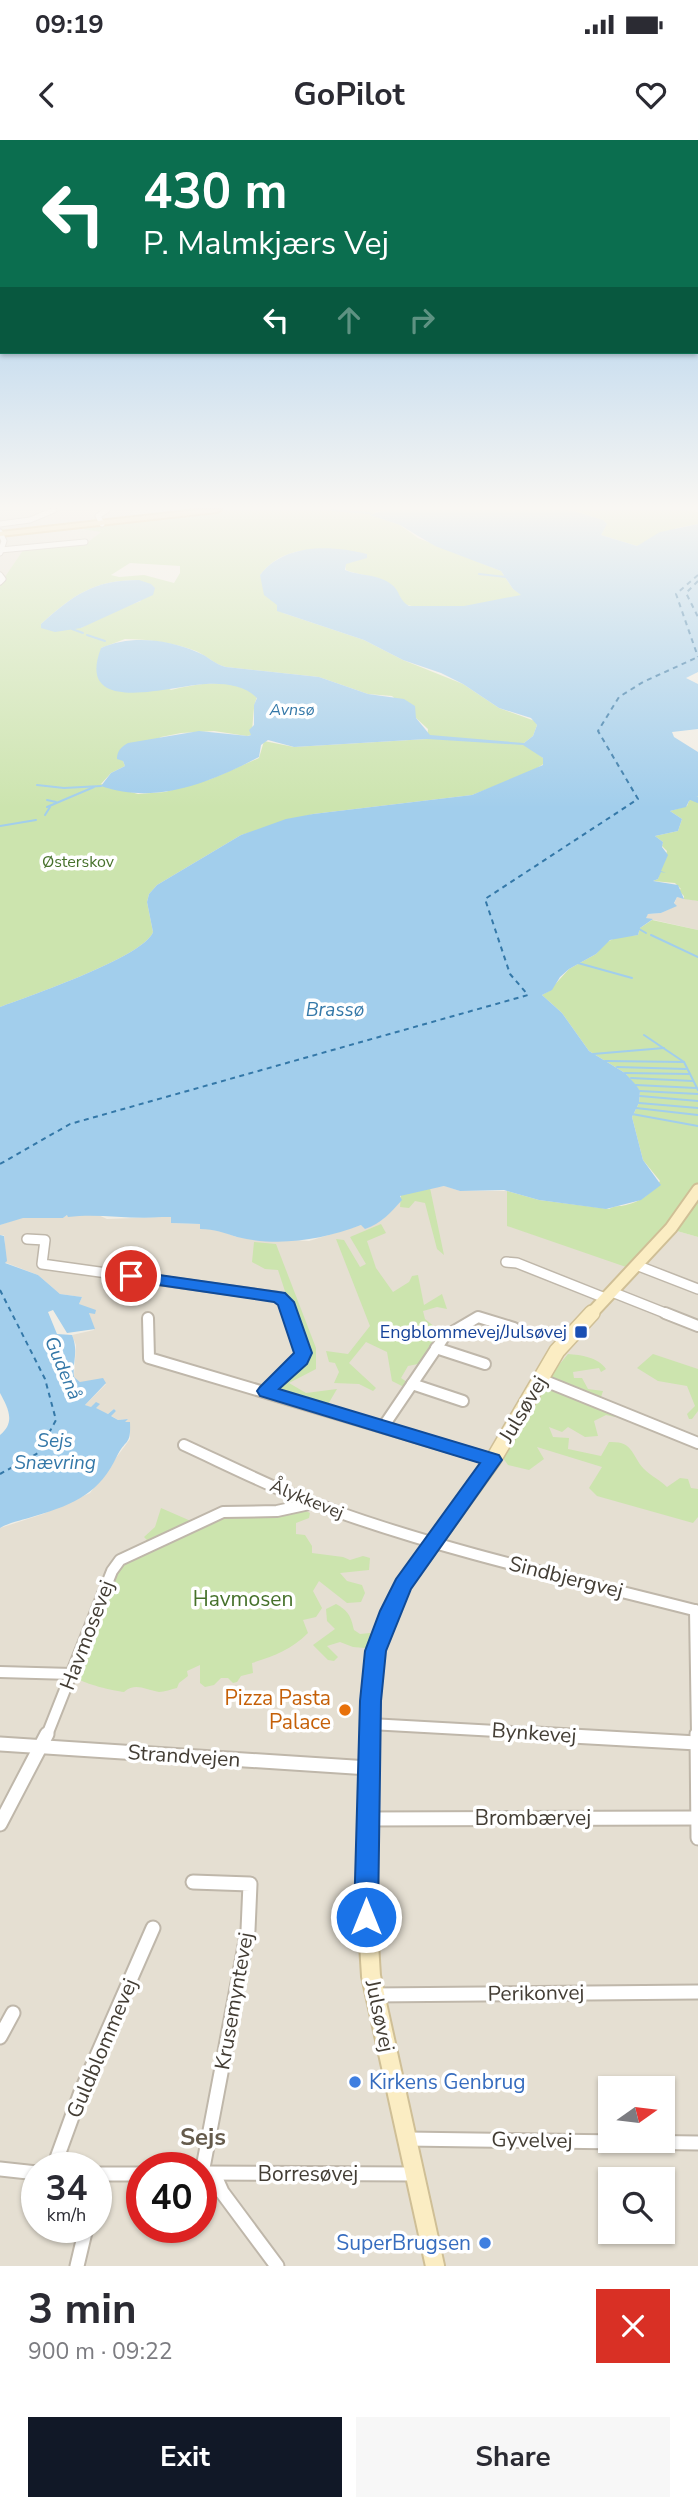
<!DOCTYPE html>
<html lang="en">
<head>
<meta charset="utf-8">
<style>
  body { margin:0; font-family:"Nunito Sans",sans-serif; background:#f7f7f7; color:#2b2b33; height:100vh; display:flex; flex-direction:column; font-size:26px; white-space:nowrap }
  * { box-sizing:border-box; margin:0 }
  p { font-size:23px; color:#7c7c81 }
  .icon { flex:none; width:38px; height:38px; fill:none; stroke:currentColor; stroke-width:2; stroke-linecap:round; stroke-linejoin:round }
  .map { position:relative; height:2126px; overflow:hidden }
  .details { display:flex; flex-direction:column; background:#fff; flex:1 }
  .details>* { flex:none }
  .banner { position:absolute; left:0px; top:0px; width:698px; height:214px; box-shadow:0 2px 5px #0004; background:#0b6e4f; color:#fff; overflow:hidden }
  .needle { width:46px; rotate:76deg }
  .buttons { position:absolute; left:598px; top:1936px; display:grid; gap:14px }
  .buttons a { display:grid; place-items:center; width:77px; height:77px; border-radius:0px; background:#fff; box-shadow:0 2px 5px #0004; font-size:35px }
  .speed { position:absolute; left:21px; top:2012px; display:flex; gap:14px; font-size:35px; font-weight:700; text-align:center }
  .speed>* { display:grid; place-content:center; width:91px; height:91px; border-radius:50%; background:#fff; box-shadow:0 2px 5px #0004; line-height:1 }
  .speed small { font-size:18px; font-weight:400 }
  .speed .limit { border:10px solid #d22; background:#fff; color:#111 }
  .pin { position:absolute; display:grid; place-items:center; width:60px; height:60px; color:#fff; margin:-30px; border:4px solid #fff; border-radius:50%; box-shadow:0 2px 7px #0007 }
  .me { position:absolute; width:77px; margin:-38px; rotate:0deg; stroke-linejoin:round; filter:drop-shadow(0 0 5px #0008) }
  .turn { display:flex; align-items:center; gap:24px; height:147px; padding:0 28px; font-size:32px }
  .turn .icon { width:91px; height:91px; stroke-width:2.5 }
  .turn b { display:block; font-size:49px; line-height:60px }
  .lanes { display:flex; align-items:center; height:66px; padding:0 28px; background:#0003; justify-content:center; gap:35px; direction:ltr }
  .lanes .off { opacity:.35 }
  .round { display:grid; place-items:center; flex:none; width:74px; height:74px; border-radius:0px; background:#f7f7f7 }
  .headline { display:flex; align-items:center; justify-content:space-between; height:119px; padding:0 28px }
  h1 { font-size:42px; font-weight:700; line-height:52px }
  .button { display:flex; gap:14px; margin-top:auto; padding:14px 28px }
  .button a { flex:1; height:80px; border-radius:0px; background:#111827; color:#fff; font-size:28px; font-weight:700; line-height:80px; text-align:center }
  .button a+a { background:#f7f7f7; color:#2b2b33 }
  .status { display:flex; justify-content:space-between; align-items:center; height:49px; padding:0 35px; background:#fff; direction:ltr }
  .status svg { height:19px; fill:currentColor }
  header { display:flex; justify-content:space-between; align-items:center; height:91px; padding:0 28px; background:#fff; font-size:32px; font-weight:700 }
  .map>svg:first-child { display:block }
</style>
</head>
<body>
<div class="status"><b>09:19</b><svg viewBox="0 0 49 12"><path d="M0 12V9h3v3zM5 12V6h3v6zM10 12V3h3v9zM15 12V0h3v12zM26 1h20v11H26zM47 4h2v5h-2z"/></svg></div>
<header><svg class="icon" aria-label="back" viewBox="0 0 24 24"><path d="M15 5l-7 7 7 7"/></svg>GoPilot<svg class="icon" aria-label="heart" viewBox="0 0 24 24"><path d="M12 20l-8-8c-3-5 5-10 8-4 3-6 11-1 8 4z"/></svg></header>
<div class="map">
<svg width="698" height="2126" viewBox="0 0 698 2126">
  <rect width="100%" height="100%" fill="#f1ede4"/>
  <g fill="#e5dfd2" fill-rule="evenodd">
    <path d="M0,370h136l-14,10 -122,13z"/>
    <path d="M81,389l21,2 -14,12 -63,6 -25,35v-47z"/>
    <path d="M677,757l21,4v29l-53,-12 3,-4 13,-1 12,-6z"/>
    <path d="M445,1046l15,5h47v35l156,1 35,10v1029h-698v-738l43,-14 47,-21 40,-54v-16l-6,-1 4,-3 -10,1 -8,-5 6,-4 -2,-2 -6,5 -23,-9 21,-21 -26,-2 -6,-5 2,-32 -4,-10 22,-5 -5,-17 -10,-9 3,-7 -22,-3 -22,-19 -34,-13 1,-21 -1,-6h-4v-10l20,-7h43l4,-3 29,-1 11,5 55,-2h9v6l29,1 1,5h16l19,8 73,4 52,-16 8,2 14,-8 18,-19 22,-11zM611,1948h52v52h-52zM37,2028h59v60h-59zM142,2028h59v60h-59zM611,2039h52v52h-52z"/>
  </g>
  <g fill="#cce4ae" fill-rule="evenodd">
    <path d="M230,370h155l-12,2 7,6 20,7 18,13 83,33 12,18 9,6c-21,9 -101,19 -119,8 -13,-31 -31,-23 -57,-33l-1,-6 20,-10c-38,-5 -79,-13 -105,21l23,38 81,27 39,20 60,24 36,24 36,13 2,4 -4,11 -9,7 19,15 2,5 -16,10 -57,22 -159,19 -72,21 -84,50 -8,9 -2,8 6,30c-9,25 -124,64 -153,75v-423l24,-35 63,-6 14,-11 -20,-3zM130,423l50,3v7l-6,10 -30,-8 -25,2 -8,-2zM139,440l2,21 -34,12 -26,15h-40v-4c32,-29 53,-44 98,-44zM125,499c23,0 50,4 71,12 11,5 18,13 30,16l93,10 49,17 24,2 36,33 -1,10 -133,8 -30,-6 -5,17 -48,21 -46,13 -27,2 -37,-10 10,-11 14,-7 -2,-5 38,-24 20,-4 33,-2 33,5 4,-1c3,-13 1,-26 6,-38 -21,-21 -60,-13 -86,-7l-70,-42z"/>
    <path d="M571,370h114l13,2v12l-21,4 -40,18 -36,-11 6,-11 -10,-6z"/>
    <path d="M698,656v105l-14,-2v-3l-6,-6 3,-1 -6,-6 -22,-2 5,-2 9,-28 -5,-5 1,-4 -8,-6 23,-5 4,-12 -12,-8 17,-5 2,-5z"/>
    <path d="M652,780l46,10v307l-35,-10 -37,40 -119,-41v-35l32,9 70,9c7,-4 10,-2 17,-4 14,-3 26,-12 34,-24l-17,-21 -11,-43 7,-14 1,-12 -15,-18 -36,-22 -27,-38 -20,-18 7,-4 20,-22 27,-15 9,-11 12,-6 21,-2 2,-7z"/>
    <path d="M430,1048l14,67 -7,-6 -12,-46 -10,-2 -6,7 -9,-1 1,-12z"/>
    <path d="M381,1084l5,9 -19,8 9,27 17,24 16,-10 3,-6 6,-1 6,30 18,-11 5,15 -10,-2 -14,4 2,8 17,14 -24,31 -10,2 -7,12 6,4 -3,5 -12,-6 -5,-29 -21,-10 -17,21 27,25 -3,3 -14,-7 -25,-1 5,-11 -4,-9 -6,-1 -3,-11 22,3 22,-28 -34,-87 8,1 16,27 6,-3 -16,-27z"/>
    <path d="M254,1102l22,2 40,104v21l-27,14 17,10 31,-4 -10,17 -56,-19 35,-32 -28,-85 -13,-1 -13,-7z"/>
    <path d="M568,1214c13,1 30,3 38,15l-5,3 -2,-4 -26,4 1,6h8l6,11 15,2 -2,6c-8,-2 -47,-16 -52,-20z"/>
    <path d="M653,1214l45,15v42l-6,8h-3l-2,-5 8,-8 -8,-20 -29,-5 -21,-13z"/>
    <path d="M552,1246l66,26 -3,5 -9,-2 -12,6 4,15 -13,1 -17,-10 -6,5 -13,-5 4,10 16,1 -1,11 33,7 8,-14c25,-1 22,13 35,27 7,7 16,11 23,18l13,-9 8,1 3,9 7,1v28l-5,6 -96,-27 -8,-8 13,-21 -65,-20 7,12 -15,11 -21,-5 -5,-7 41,-70z"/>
    <path d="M161,1368l39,17 16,-3 1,-8 85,-5 8,4 -1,5 -13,5v11l9,1 7,11v7l31,4 7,3 13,-4 7,2 -1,12 -29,3 7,8 15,4 3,8 -4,9 -14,1 -28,-22 -6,10 9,17 -6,9 -13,3 5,13c-17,17 -34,23 -56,30l1,10 -12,3 -4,6 -4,1 -5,-5h-7l-7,7 -9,2 -5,-4v-18l-13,6 1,5 -9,7 -2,5c-5,1 -13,4 -18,4 -14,-2 -23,-10 -35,0 -10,-1 -40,-8 -47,-14l6,-23 6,-2 1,-8 -4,-2 7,-15 4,-1c-3,-21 14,-54 32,-68 7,-5 17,-8 25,-12l-10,-10 11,-10z"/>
    <path d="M336,1464c13,7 15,13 18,26l6,4 10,-1 4,4 -9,11 -12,-1 -13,-5 -13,4 11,11 -4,4 -6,-1 -15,-15 22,-16 -8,-8 -1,-12z"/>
  </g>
  <g fill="#a2ceec">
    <path d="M385,370h186l32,10 4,4 -6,11 36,11 23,-14 38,-8v148l-12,6 12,6v45l-26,3 2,5 24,15v44l-9,5 -3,6 -16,4 12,8 -4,12 -23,5 8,6 -1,5 6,8 -7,16 5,2 -5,-1 -3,7 -5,2 25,4 6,14 -7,-2 -3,6 3,3 -16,7 -13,1 -2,4 7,1 -13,9 -2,7 -28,5 -14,14 -27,15 -9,8 -8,13 -10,5 20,18 27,38 36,22 11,12 4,6 -1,12 -7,14 11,43 18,25 -20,15 -35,9 -67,-9 -35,-10 -44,1 -16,-5 -44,10 2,4c-11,12 -21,24 -37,29l-4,-4c-40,15 -82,22 -124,12 -13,-4 -22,-8 -37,-8v-5l-29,-1v-6h-9c-33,3 -62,-4 -94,0l-1,-2 -4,3h-40l-23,7v-218c29,-11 144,-50 153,-75l-6,-30 2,-8 8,-9 84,-50 45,-16 27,-5 159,-19 71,-30v-7l-20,-13 -96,-6 -133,8 -26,-7 -7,5 -2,12c-50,26 -103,48 -158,29l10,-13 14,-7 -2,-5 -6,-2c0,-8 4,-12 11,-16l71,-12 49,5 3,-1 -2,-5 5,-5v-20l3,-7c-12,-13 -34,-15 -51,-14 -33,1 -132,34 -105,-36 29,-13 66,-9 96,4 11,4 17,12 29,15l93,10 49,17 36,5 11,7 1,12 14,17 94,8 9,-7 4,-11 -6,-7 -32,-10 -36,-24 -22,-11 -38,-13 -39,-20 -87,-29v-6l-13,-10 -4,-20c25,-32 71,-30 107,-21v4l-21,6 -1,6c15,6 33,4 46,14 9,6 8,17 18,22h55l57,-11 -8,-6 -12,-18 -66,-25 -35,-21 -30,-10z"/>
    <path d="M139,440l12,4 4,4 -2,7 -72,33 -26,4 -14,-4v-4c32,-29 53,-44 98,-44z"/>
    <path d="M0,1095l4,1 3,25 -2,2 33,12 22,19 22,3 -3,7 17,6 -1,4 -6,-1 6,16 -28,4 -14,-23 -5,2 9,22 15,1c7,17 0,28 2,42l6,5 23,-4 3,5 -21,22 6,2 5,-5 4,2 -4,4 12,6 6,-5 2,2 -5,5 7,4 10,-1 -3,3h5c1,24 -4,16 -13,34 -17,36 -41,48 -82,60 -12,4 -25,6 -35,12v-93c16,-13 8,-27 0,-42z"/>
  </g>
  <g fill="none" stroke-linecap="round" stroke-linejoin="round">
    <g stroke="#a2ceec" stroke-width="2">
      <path d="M332,370l38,3"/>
      <path d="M479,434l27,3"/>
      <path d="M72,489l11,4"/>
      <path d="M87,495l18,6"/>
      <path d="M37,645l27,3 37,-2"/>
      <path d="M47,660l9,2"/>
      <path d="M47,667l47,-20"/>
      <path d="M45,675l5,-8"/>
      <path d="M0,686l36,-6"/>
      <path d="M639,789l7,4"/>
      <path d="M651,795l47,22"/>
      <path d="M578,823l54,15"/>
      <path d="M644,895l40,27 14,28"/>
      <path d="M593,914l71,-6"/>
      <path d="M605,921l79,1"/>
      <path d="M617,927l69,2"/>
      <path d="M625,933l64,1"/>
      <path d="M631,938l62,3"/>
      <path d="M636,945l60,3"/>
      <path d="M640,951l58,3"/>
      <path d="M640,956l58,5"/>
      <path d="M639,963l59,5"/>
      <path d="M636,968l62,7"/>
      <path d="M632,974l66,12"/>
    </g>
    <path stroke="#a2ceec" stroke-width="6" d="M693,658l5,2"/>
    <g stroke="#3478a8" stroke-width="2" stroke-dasharray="5 4.5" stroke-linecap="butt">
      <path d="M698,435l-22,19 22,63"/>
      <path d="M698,441l-12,12 12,24"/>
      <path d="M0,1024l70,-40 458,-129 -18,-21 -25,-75 153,-100 -40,-68 21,-34 24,-15 55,-25"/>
      <path d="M0,1150l45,89 11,41 -18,33 -38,21"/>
    </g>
    <g stroke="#bfb7aa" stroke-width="7">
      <g id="street-far3">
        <path d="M0,384l30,-4 24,-10"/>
        <path d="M102,384l-4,-8 9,-6"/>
        <path d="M0,392l4,9 -4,12"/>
        <path d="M0,410l85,-8"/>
        <path d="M0,435l3,4 -3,3"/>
      </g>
    </g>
    <g stroke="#bfb7aa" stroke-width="12">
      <g id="street-far2">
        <path d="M27,1099l18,1 -3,24 237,33 7,5 4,13"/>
        <path d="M506,1122l11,1 88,35"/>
        <path d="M636,1125l62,24"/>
        <path d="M612,1152l58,23"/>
      </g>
    </g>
    <g stroke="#bfb7aa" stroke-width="14">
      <g id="street-far1">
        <path d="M665,1173l33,13"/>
        <path d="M148,1178l1,40 344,102"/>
        <path d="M436,1208l49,16"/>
        <path d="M540,1239l158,64"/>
        <path d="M412,1244l51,17"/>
        <path d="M266,1251l35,-31 2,-7 -13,-40"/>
        <path d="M383,1287l61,-90 34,-20 36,11"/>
        <path d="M184,1305c50,23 99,48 151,66 118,42 242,69 363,100"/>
        <path d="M695,1470l2,125"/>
        <path d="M0,1532l72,2"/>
        <path d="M370,1584l196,11"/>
        <path d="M47,1595l65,-164 8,-11 103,-48 54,-1 37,-8"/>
      </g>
    </g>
    <g stroke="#bfb7aa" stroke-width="17">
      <g id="street">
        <path d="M536,1594l161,9"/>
        <path d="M697,1594l1,104"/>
        <path d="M0,1604l369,24"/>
        <path d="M368,1679l330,-1"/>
        <path d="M0,1684l47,-90"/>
        <path d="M193,1742l57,2 -2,46 -46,243"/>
        <path d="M374,1855l324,-3"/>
        <path d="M0,1897l13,-24"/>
        <path d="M407,1999l291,4"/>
        <path d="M57,2028v-10l24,-66 72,-164"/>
        <path d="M0,2029l37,4"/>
        <path d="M201,2033l214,1"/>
        <path d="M96,2034h46"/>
        <path d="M214,2034l8,18 55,74"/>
        <path d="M77,2126l9,-38"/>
      </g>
    </g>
    <g stroke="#cfbf96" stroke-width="15">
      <path id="secondary-far2" d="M590,1175l81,-87 27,-38"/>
    </g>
    <g stroke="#cfbf96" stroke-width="18">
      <path id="secondary-far1" d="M370,1595l6,-84 14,-40 13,-26 90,-125 64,-109 35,-38"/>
    </g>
    <g stroke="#cfbf96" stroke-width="22">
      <path id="secondary" d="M370,1594l-4,161 5,81 64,290"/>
    </g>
    <g stroke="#ddb866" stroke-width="4">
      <path id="primary" d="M197,370h24l-4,2 -217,24v-4z"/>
    </g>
    <use href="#street-far3" stroke="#fff" stroke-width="5"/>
    <use href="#street-far2" stroke="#fff" stroke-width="9"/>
    <use href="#street-far1" stroke="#fff" stroke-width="10"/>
    <use href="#street" stroke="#fff" stroke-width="13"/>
    <use href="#secondary-far2" stroke="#fbedc3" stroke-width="11"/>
    <use href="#secondary-far1" stroke="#fbedc3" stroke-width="15"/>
    <use href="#secondary" stroke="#fbedc3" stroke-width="18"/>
    <use href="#primary" fill="#f9db95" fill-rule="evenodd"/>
  </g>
  <linearGradient id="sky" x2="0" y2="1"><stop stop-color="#8cbeea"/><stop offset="0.55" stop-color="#f9f7f3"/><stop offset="1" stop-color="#f9f7f3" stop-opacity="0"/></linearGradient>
  <rect width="698" height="668" fill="url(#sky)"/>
  <path fill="#1a73e8" stroke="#114b97" stroke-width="2" d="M131,1131l154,22 9,9 18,51 -5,11 -28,25 220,66 3,5 -91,129 -25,62 -5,50 -3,216 -3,8 -9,3 -8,-3 -4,-8 6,-216 5,-50 15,-40 16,-32 84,-116 -220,-67 -3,-5 3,-4 34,-34 -16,-48 -4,-3 -149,-22 -3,-4 3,-3z"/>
  <rect fill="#1a4fb4" stroke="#fff" stroke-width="2.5" x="574" y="1185" width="14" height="14" rx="3.5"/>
  <circle fill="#e8710a" stroke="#fff" stroke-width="2.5" cx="345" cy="1570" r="7"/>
  <g fill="#3f7fe0" stroke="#fff" stroke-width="2.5">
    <circle cx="355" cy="1942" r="7"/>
    <circle cx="485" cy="2103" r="7"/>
  </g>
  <g text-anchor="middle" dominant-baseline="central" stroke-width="7" stroke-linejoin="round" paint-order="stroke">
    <g font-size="16" font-style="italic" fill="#3478a8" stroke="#fff">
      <text x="292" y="570">Avnsø</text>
    </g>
    <g font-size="16" fill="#46712b" stroke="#fff">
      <text x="78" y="722">Østerskov</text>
    </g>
    <g font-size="18" fill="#164399" stroke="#fff" text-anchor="end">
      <text x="567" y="1192">Engblommevej/Julsøvej</text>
    </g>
    <g font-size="18" fill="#433d34" stroke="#fff">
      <text transform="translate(307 1359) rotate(22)">Ålykkevej</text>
    </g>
    <g font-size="19" font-style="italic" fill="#3478a8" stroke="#fff">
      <text x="335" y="870">Brassø</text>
      <text transform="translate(63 1228) rotate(67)">Gudenå</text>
      <text x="55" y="1301">Sejs<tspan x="55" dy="22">Snævring</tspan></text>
    </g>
    <g font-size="21" fill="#433d34" stroke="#fff">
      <text transform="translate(523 1269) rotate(-59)">Julsøvej</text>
      <text transform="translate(566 1437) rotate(14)">Sindbjergvej</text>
      <text transform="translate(87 1495) rotate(-69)">Havmosevej</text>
      <text transform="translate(534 1593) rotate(4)">Bynkevej</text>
      <text transform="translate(184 1616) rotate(4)">Strandvejen</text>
      <text x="533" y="1678">Brombærvej</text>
      <text transform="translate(536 1853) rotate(-1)">Perikonvej</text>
      <text transform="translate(234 1861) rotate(-80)">Krusemyntevej</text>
      <text transform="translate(380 1876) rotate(78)">Julsøvej</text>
      <text transform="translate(102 1908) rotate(-67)">Guldblommevej</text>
      <text transform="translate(532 2000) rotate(1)">Gyvelvej</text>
      <text x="308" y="2034">Borresøvej</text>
    </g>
    <g font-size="21" fill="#46712b" stroke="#fff">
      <text x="243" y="1459">Havmosen</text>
    </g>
    <g font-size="21" fill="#c56008" stroke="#fff" text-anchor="end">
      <text x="331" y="1558">Pizza Pasta<tspan x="331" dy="24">Palace</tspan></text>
    </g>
    <g font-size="21" fill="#366cbe" stroke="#fff" text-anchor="start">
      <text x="369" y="1942">Kirkens Genbrug</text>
      <text x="471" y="2103" text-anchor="end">SuperBrugsen</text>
    </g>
    <g font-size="24" font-weight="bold" fill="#655b4c" stroke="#fff">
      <text x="203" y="1997">Sejs</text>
    </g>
  </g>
</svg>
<div class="buttons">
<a><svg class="needle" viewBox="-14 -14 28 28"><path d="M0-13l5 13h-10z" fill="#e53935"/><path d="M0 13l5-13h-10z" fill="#7c7c81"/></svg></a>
<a><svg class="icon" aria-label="search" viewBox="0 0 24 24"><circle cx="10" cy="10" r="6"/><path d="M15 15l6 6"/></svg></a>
</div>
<div class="speed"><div>34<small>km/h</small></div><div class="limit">40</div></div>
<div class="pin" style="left:131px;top:1136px;background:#d93025"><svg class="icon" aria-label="arrive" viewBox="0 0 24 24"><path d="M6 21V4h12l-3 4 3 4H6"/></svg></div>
<svg class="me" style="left:366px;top:1777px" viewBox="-20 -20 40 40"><circle r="17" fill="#1a73e8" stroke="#fff" stroke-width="3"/><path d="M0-11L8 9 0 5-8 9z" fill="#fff"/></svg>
<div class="banner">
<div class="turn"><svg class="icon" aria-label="left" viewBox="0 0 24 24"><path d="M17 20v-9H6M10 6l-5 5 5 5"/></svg><div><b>430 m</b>P. Malmkjærs Vej</div></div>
<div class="lanes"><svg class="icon" aria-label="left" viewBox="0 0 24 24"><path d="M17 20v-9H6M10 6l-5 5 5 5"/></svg><svg class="icon off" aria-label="ahead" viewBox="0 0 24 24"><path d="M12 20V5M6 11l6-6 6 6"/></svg><svg class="icon off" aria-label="right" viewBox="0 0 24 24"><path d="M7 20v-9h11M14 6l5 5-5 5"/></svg></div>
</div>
</div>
<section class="details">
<div class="headline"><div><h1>3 min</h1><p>900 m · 09:22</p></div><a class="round" style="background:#d93025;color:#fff"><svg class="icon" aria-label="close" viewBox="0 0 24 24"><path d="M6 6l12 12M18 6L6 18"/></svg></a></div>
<div class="button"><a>Exit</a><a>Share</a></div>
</section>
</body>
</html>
